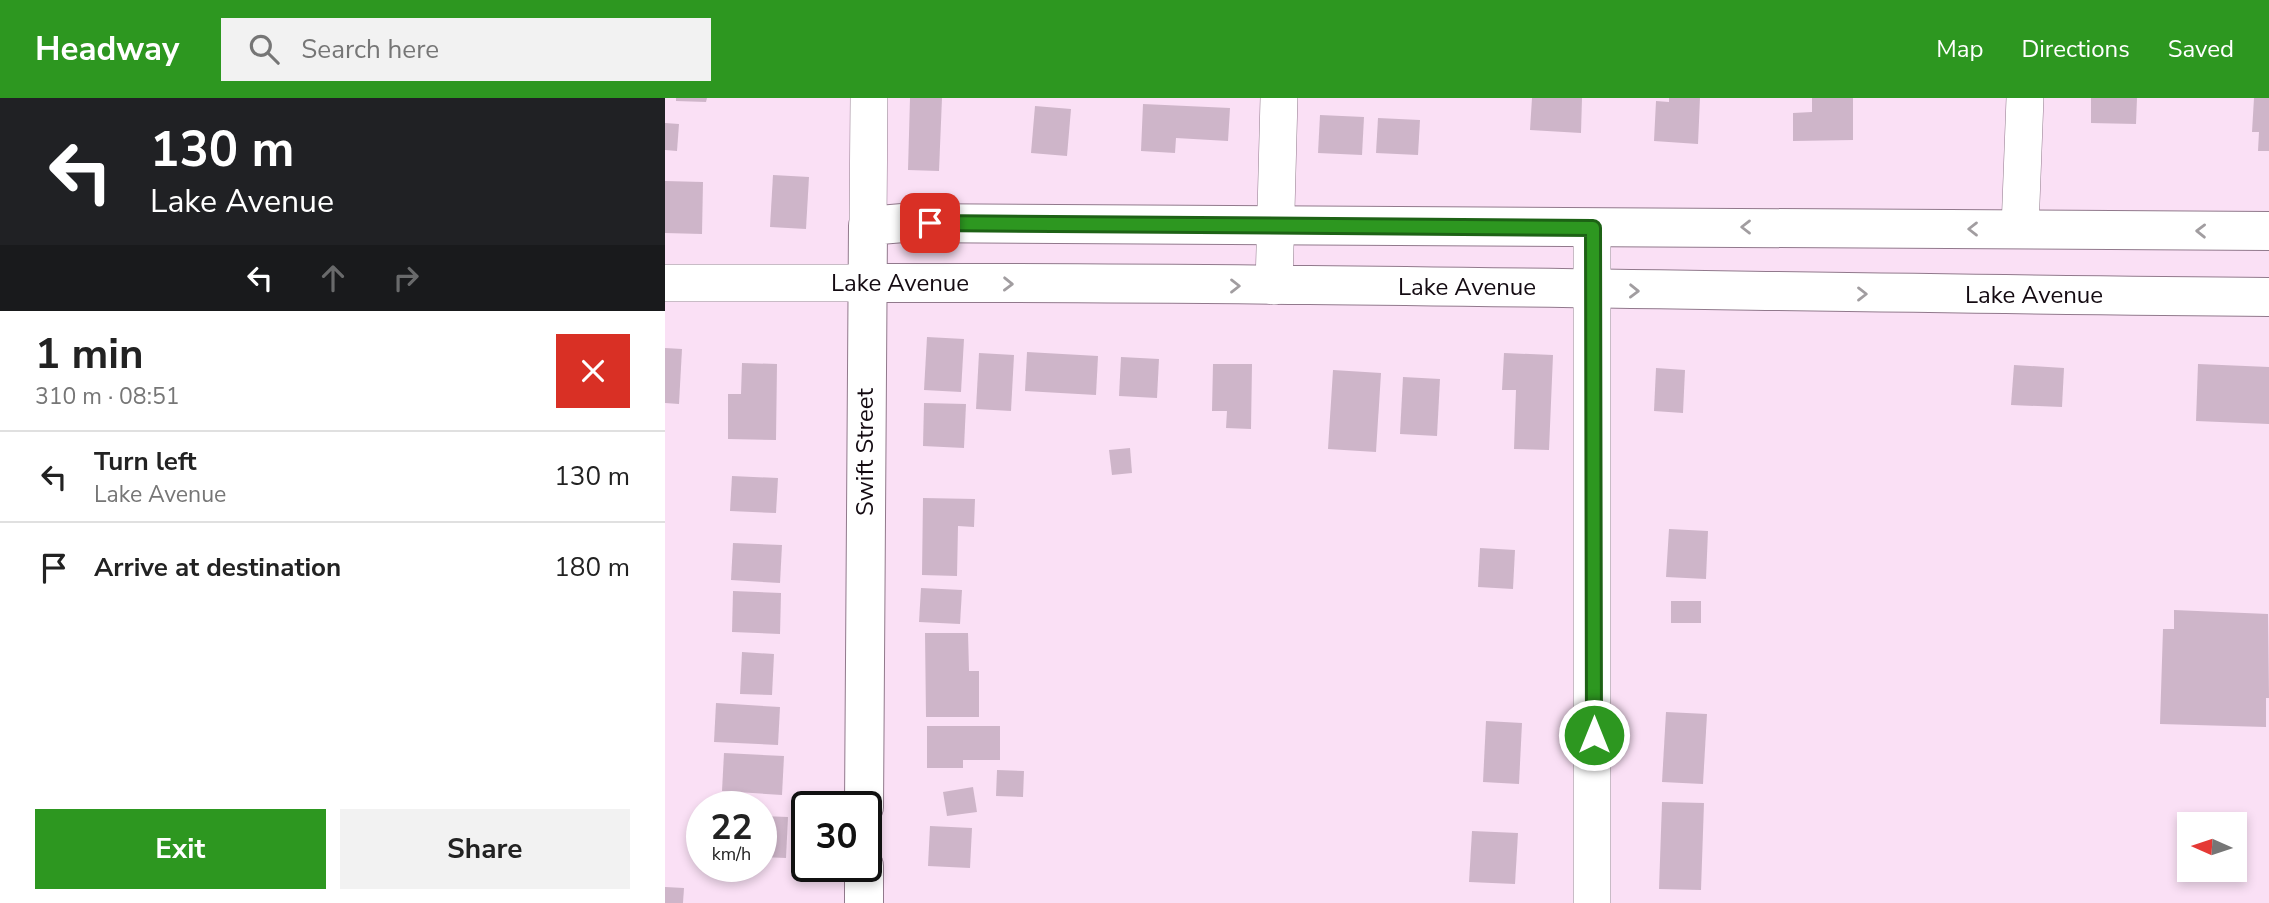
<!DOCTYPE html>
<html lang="en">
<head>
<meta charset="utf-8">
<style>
  body { margin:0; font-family:"Nunito Sans",sans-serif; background:#f2f2f2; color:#222; height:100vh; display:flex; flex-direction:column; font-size:26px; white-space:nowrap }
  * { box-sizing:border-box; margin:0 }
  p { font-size:23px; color:#767676 }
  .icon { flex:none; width:38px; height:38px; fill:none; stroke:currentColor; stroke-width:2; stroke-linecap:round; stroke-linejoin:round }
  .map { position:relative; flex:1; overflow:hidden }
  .panel { display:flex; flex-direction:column; background:#fff; width:665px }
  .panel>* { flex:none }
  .banner { background:#202124; color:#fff; overflow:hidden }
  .needle { width:46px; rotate:273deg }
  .tools { position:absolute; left:1512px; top:714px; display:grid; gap:14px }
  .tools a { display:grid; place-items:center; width:70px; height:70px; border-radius:0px; background:#fff; box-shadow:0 4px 10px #0003; font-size:35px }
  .speed { position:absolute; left:21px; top:693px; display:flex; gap:14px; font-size:35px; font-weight:700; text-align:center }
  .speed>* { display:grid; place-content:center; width:91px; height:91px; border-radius:50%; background:#fff; box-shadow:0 4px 10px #0003; line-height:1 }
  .speed small { font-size:18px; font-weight:400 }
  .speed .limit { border:4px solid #111; border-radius:10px; background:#fff; color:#111 }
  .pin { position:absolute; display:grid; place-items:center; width:60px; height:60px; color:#fff; margin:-30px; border-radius:14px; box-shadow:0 4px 10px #0006 }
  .me { position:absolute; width:77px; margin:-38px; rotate:0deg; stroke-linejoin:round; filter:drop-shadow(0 0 5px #0008) }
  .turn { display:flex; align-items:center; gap:24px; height:147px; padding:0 35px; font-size:32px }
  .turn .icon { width:91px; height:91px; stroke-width:2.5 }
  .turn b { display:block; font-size:49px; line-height:60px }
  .lanes { display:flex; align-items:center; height:66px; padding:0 35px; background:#0003; justify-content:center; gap:35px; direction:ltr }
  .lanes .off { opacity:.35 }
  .round { display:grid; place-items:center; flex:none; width:74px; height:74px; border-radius:0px; background:#f2f2f2 }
  .summary { display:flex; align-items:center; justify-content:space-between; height:119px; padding:0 35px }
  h1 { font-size:42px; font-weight:700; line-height:52px }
  .button { display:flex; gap:14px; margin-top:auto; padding:14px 35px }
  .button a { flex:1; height:80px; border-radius:0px; background:#2d9720; color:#fff; font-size:28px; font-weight:700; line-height:80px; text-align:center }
  .button a+a { background:#f2f2f2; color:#222 }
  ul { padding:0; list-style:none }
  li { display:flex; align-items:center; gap:21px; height:91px; padding:0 35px; border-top:2px solid #e0e0e0 }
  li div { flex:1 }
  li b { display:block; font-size:26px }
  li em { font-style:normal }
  header { display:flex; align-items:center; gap:42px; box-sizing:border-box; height:98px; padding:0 35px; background:#2d9720; color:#fff }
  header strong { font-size:33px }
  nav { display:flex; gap:38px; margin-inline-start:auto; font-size:24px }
  .search { width:490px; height:63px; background:#f2f2f2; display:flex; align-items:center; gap:18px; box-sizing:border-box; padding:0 24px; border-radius:0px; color:#767676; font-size:26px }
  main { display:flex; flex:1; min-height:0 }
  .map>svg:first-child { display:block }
</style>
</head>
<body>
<header>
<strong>Headway</strong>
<div class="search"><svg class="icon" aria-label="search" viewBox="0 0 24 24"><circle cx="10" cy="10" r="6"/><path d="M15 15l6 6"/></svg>Search here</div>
<nav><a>Map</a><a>Directions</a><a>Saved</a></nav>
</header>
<main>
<section class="panel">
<div class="banner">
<div class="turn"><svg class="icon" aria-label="left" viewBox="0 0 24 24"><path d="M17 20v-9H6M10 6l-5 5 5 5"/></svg><div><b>130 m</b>Lake Avenue</div></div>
<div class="lanes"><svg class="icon" aria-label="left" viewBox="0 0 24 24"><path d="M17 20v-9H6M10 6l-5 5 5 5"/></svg><svg class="icon off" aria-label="ahead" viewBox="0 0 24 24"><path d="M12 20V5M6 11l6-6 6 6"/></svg><svg class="icon off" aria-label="right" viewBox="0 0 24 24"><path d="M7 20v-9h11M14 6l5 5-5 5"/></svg></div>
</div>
<div class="summary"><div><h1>1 min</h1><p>310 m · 08:51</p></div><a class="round" style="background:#d93025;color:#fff"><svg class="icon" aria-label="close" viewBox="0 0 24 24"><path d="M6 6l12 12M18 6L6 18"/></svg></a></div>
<ul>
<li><svg class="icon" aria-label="left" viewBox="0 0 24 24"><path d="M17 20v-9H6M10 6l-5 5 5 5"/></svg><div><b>Turn left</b><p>Lake Avenue</p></div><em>130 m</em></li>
<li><svg class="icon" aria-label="arrive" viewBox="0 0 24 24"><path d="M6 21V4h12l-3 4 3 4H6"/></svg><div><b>Arrive at destination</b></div><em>180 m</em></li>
</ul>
<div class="button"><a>Exit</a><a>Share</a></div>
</section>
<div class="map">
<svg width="1604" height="805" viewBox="0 0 1604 805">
  <rect width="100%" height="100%" fill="#fae0f5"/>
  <g fill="#ceb5c9">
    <path d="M11,0h31l-1,4 -30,-1z"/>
    <path d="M245,0h32l-3,73 -31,-1z"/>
    <path d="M867,0h50l-1,35 -51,-3z"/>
    <path d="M1004,0h31l-2,46 -44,-3 2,-40 13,1z"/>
    <path d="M1147,0h41v42l-60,1v-28l19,-1z"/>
    <path d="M1426,0h46l-1,26 -45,-1z"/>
    <path d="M1589,0h15v53h-11l1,-19h-7z"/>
    <path d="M478,6l87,4 -2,33 -52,-3 -1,15 -34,-2z"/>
    <path d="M370,8l36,3 -4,47 -36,-3z"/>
    <path d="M655,17l44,2 -2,38 -44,-2z"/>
    <path d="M713,20l42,2 -2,35 -42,-2z"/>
    <path d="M0,25l14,1 -2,27 -12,-1z"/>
    <path d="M108,77l36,2 -3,52 -36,-2z"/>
    <path d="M0,83l38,1 -1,52 -37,-1z"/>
    <path d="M262,239l37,2 -3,53 -37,-2z"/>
    <path d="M0,250l17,1 -3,55 -14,-1z"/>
    <path d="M362,254l71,4 -2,39 -71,-4z"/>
    <path d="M314,255l35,2 -3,56 -35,-2z"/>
    <path d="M839,255l49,2 -4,95 -35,-1 2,-59h-14z"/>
    <path d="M456,259l38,2 -2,39 -38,-2z"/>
    <path d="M77,265l35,1 -1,76 -48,-1v-45h13z"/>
    <path d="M548,266h39l-1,65 -25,-1 1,-17h-15z"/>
    <path d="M1533,266l71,3v57l-73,-3z"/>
    <path d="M1349,267l50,3 -2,39 -51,-2z"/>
    <path d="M991,270l29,2 -2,43 -29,-2z"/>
    <path d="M668,272l48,3 -5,79 -48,-3z"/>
    <path d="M738,279l37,2 -3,57 -37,-2z"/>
    <path d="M259,305l42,1 -2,44 -41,-2z"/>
    <path d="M465,350l2,25 -20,2 -3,-25z"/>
    <path d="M67,378l46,2 -2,35 -46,-2z"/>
    <path d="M258,400l52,1 -1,28 -16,-1 -1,50 -35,-1z"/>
    <path d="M1004,431l39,2 -2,48 -40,-2z"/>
    <path d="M68,445l49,2 -2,38 -49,-3z"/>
    <path d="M815,450l35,2 -2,39 -35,-2z"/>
    <path d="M256,490l41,2 -2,34 -41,-2z"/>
    <path d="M68,493l48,2 -1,41 -48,-2z"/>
    <rect x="1006" y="503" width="30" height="22"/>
    <path d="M1509,512l94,4 1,84h-3v29l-106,-3 3,-95h11z"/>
    <path d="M260,535h43l1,38h10v46h-53z"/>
    <path d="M77,554l32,2 -2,41 -32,-1z"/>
    <path d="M51,605l64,4 -2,38 -64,-3z"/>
    <path d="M1001,614l41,2 -4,70 -41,-2z"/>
    <path d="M821,623l36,2 -3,61 -36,-2z"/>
    <path d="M262,628h73v34h-37v8h-36z"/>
    <path d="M59,655l60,3 -2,39 -60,-4z"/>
    <path d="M332,672l27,1 -1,26 -27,-1z"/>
    <path d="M308,689l4,25 -30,4 -4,-24z"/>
    <path d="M997,704l42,1 -3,87 -42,-1z"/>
    <path d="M96,718l27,1 -2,41 -25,-1z"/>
    <path d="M265,728l42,2 -2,40 -42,-2z"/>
    <path d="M807,733l46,2 -3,51 -46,-2z"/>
    <path d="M0,789l19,1 -1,15h-18z"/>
  </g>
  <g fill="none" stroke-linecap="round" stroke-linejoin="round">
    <g stroke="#91798c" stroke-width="38">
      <g id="minor">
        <path d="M203,128l1,-128"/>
        <path d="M1355,131l5,-131"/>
        <path d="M0,185h201"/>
        <path d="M609,188l5,-188"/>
        <path d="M927,805v-675"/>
      </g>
    </g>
    <g stroke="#91798c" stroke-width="40">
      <g id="major">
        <path d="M201,185c468,-1 935,10 1403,14"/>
        <path d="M199,709l4,-581 35,-3 1366,8"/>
        <path d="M199,805v-37"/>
      </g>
    </g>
    <use href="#minor" stroke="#fff" stroke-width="37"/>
    <use href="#major" stroke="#fff" stroke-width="38"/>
  </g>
  <defs><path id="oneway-chevron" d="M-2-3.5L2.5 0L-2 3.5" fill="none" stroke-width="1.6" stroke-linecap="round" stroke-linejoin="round" transform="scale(1.75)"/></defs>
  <g stroke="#a19da0">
    <use href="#oneway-chevron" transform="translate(1081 129) rotate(-180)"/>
    <use href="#oneway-chevron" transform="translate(1308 131) rotate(-180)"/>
    <use href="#oneway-chevron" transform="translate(1536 133) rotate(-179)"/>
    <use href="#oneway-chevron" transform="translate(343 186) rotate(1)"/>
    <use href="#oneway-chevron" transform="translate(570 188)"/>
    <use href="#oneway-chevron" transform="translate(969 193) rotate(1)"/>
    <use href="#oneway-chevron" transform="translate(1197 196)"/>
  </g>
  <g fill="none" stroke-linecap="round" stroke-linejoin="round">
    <g stroke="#1d6215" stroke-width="18">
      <path id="route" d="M265,125l663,5 1,507"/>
    </g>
    <use href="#route" stroke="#2d9720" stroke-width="12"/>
  </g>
  <g text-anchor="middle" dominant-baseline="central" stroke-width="6" stroke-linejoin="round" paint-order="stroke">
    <g font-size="24" fill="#140b12" stroke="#fff">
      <text x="235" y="185">Lake Avenue</text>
      <text x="802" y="189">Lake Avenue</text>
      <text x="1369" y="197">Lake Avenue</text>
      <text transform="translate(200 354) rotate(-90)">Swift Street</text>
    </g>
  </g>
</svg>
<div class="tools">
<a><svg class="needle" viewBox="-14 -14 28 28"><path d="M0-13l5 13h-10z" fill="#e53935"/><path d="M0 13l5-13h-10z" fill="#767676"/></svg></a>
</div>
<div class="speed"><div>22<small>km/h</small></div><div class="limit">30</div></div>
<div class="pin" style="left:265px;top:125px;background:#d93025"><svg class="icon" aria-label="arrive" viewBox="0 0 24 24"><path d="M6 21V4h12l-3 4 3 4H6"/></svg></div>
<svg class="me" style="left:929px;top:637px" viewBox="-20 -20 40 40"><circle r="17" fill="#2d9720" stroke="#fff" stroke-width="3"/><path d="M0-11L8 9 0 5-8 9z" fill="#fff"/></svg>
</div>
</main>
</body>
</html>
